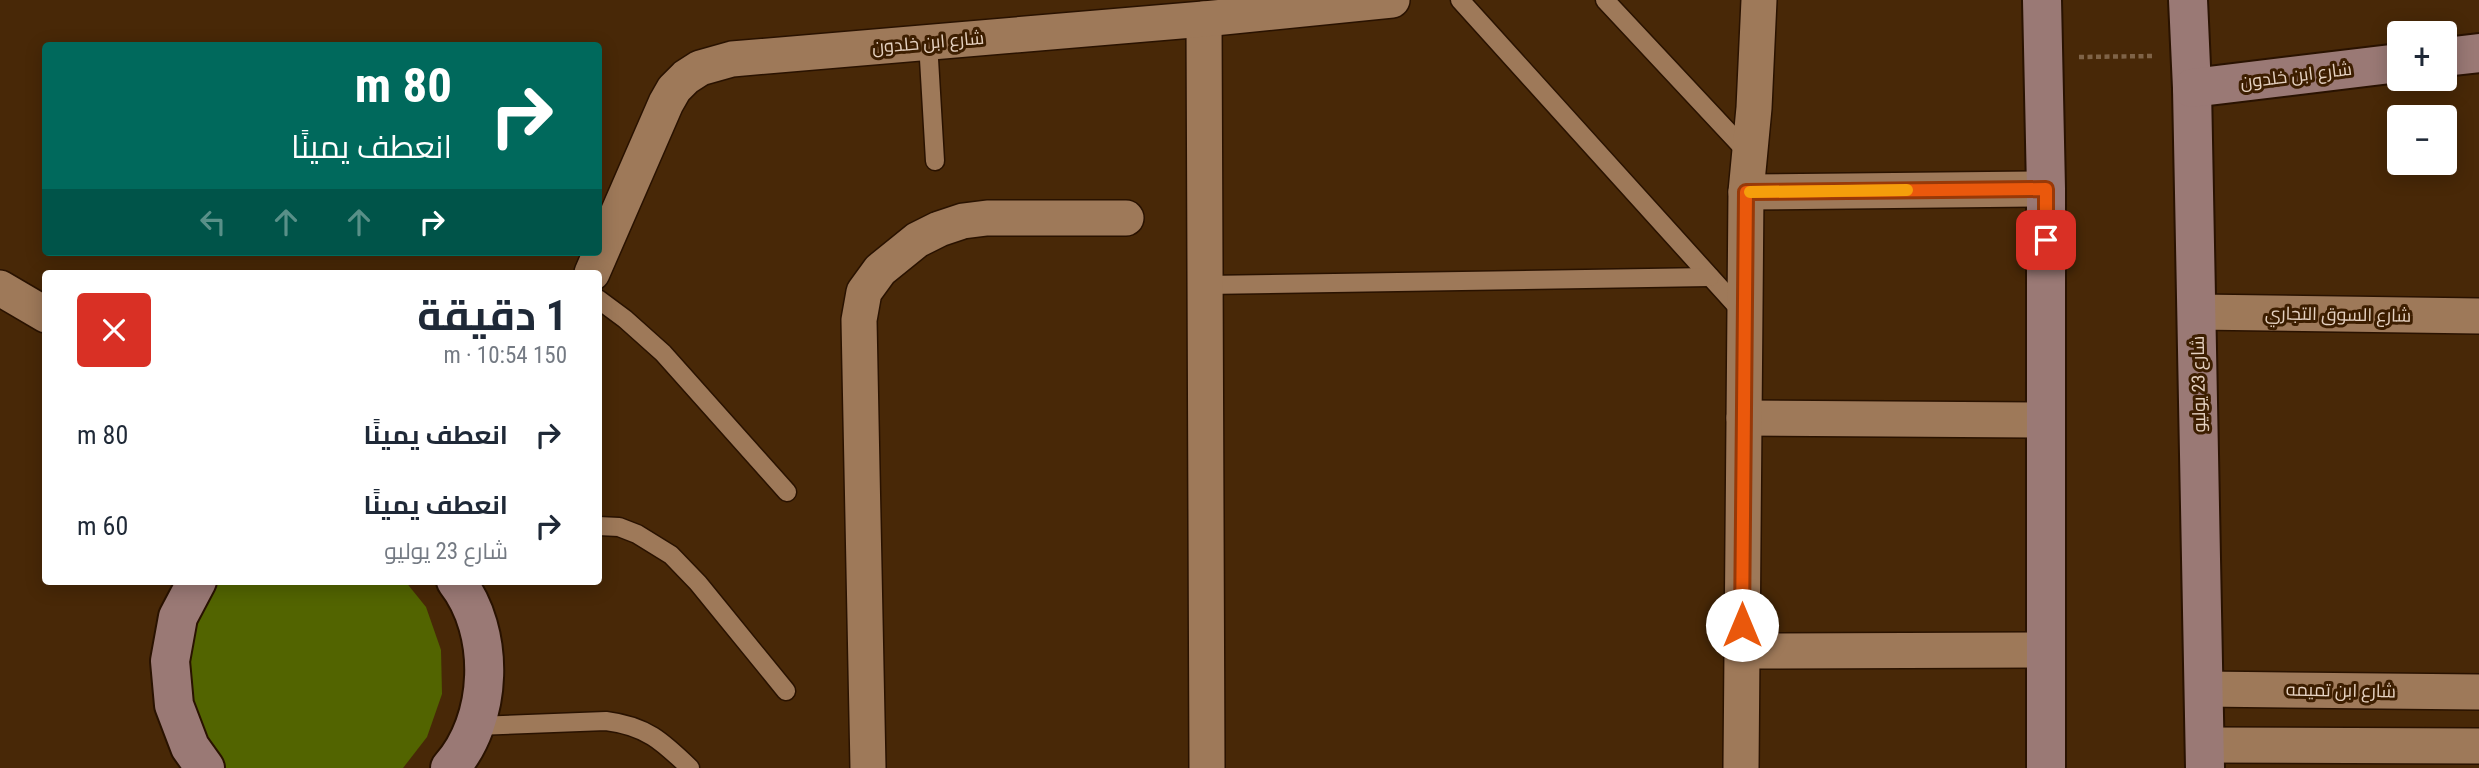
<!DOCTYPE html>
<html lang="ar">
<head>
<meta charset="utf-8">
<style>
  body { margin:0; font-family:"Roboto Condensed",Cairo,sans-serif; background:#f6f6f7; color:#1f2937; direction:rtl; height:100vh; display:flex; flex-direction:column; font-size:26px; white-space:nowrap }
  * { box-sizing:border-box; margin:0 }
  p { font-size:23px; color:#747a83 }
  .icon { flex:none; width:38px; height:38px; fill:none; stroke:currentColor; stroke-width:2; stroke-linecap:round; stroke-linejoin:round }
  .map { position:relative; flex:1; overflow:hidden; direction:ltr }
  .drawer { position:absolute; left:42px; top:270px; width:560px; height:315px; display:flex; flex-direction:column; background:#fff; border-radius:7px; box-shadow:0 4px 18px #0003; direction:rtl }
  .drawer>* { flex:none }
  .top-card { position:absolute; left:42px; top:42px; width:560px; height:214px; border-radius:7px; box-shadow:0 4px 18px #0003; direction:rtl; background:#00695c; color:#fff; overflow:hidden }
  .buttons { position:absolute; left:2387px; top:21px; display:grid; gap:14px }
  .buttons a { display:grid; place-items:center; width:70px; height:70px; border-radius:7px; background:#fff; box-shadow:0 4px 18px #0003; font-size:35px }
  .pin { position:absolute; display:grid; place-items:center; width:60px; height:60px; color:#fff; margin:-30px; border-radius:14px; box-shadow:0 4px 10px #0006 }
  .me { position:absolute; width:77px; margin:-38px; rotate:0deg; stroke-linejoin:round; filter:drop-shadow(0 0 5px #0008) }
  .turn { display:flex; align-items:center; gap:24px; height:147px; padding:0 35px; font-size:32px }
  .turn .icon { width:91px; height:91px; stroke-width:2.5 }
  .turn b { display:block; font-size:49px; line-height:60px }
  .lanes { display:flex; align-items:center; height:66px; padding:0 35px; background:#0003; justify-content:center; gap:35px; direction:ltr }
  .lanes .off { opacity:.35 }
  .round { display:grid; place-items:center; flex:none; width:74px; height:74px; border-radius:7px; background:#f6f6f7 }
  .head { display:flex; align-items:center; justify-content:space-between; height:119px; padding:0 35px }
  h1 { font-size:42px; font-weight:700; line-height:52px }
  ul { padding:0; list-style:none }
  li { display:flex; align-items:center; gap:21px; height:91px; padding:0 35px }
  li div { flex:1 }
  li b { display:block; font-size:26px }
  li em { font-style:normal }
  .map>svg:first-child { display:block }
</style>
</head>
<body>
<div class="map">
<svg width="2479" height="768" viewBox="0 0 2479 768">
  <rect width="100%" height="100%" fill="#482807"/>
  <path fill="#526400" d="M214,581h191l21,26 15,43 1,44 -15,43 -24,31h-184l-37,-58 3,-85z"/>
  <g fill="none" stroke-linecap="round" stroke-linejoin="round">
    <g stroke="#291200" stroke-width="21">
      <g id="lane">
        <path d="M1460,0l283,313"/>
        <path d="M1605,0l143,153"/>
        <path d="M928,42l7,119"/>
        <path d="M1205,285l505,-8"/>
        <path d="M598,299l27,20 38,34 124,139"/>
        <path d="M598,526l21,1 18,7 34,21 27,28 88,108"/>
        <path d="M475,726l131,-5c40,5 56,20 84,47"/>
      </g>
    </g>
    <g stroke="#291200" stroke-width="38">
      <g id="street">
        <path d="M1204,19l3,749"/>
        <path d="M1746,192l300,-3"/>
        <path d="M592,273l74,-170 8,-14 12,-12 14,-9 32,-9 472,-40 188,-19"/>
        <path d="M0,288l46,27"/>
        <path d="M2197,312l282,4"/>
        <path d="M1744,418l302,2"/>
        <path d="M1742,651l304,-1"/>
        <path d="M2204,689l275,3"/>
        <path d="M2205,745l274,1"/>
        <path d="M868,768l-9,-448 5,-28 16,-22 37,-30 22,-11 24,-8 24,-3h139"/>
        <path d="M1741,768l5,-576 8,-84 5,-108"/>
      </g>
    </g>
    <g stroke="#291200" stroke-width="42">
      <g id="secondary">
        <path d="M2042,0l4,189v579"/>
        <path d="M2188,0l4,88 13,680"/>
        <path d="M2445,57l34,-4"/>
        <path d="M2192,88l207,-25"/>
        <path d="M197,581l-19,36 -8,44 4,44 16,42 15,21"/>
        <path d="M450,768c43,-48 46,-136 6,-187"/>
      </g>
    </g>
    <path stroke="#7f6347" stroke-width="4.5" stroke-dasharray="5 3.5" stroke-linecap="butt" d="M2079,57l76,-1"/>
    <use href="#lane" stroke="#9e7959" stroke-width="18"/>
    <use href="#street" stroke="#9e7959" stroke-width="35"/>
    <use href="#secondary" stroke="#9a7975" stroke-width="38"/>
  </g>
  <g fill="none" stroke-linecap="round" stroke-linejoin="round">
    <g stroke="#983908" stroke-width="18">
      <path id="route" d="M1742,625l4,-433 300,-3v51"/>
    </g>
    <use href="#route" stroke="#ea580c" stroke-width="12"/>
    <path stroke="#f59e0b" stroke-width="12" d="M1750,192l157,-2"/>
  </g>
  <g text-anchor="middle" dominant-baseline="central" stroke-width="6" stroke-linejoin="round" paint-order="stroke">
    <g font-size="18" fill="#e6d2c1" stroke="#3d1e00">
      <text transform="translate(928 42) rotate(-5)">شارع ابن خلدون</text>
      <text transform="translate(2296 75) rotate(-7)">شارع ابن خلدون</text>
      <text transform="translate(2338 314) rotate(1)">شارع السوق التجاري</text>
      <text transform="translate(2198 384) rotate(-91)">شارع 23 يوليو</text>
      <text transform="translate(2341 690) rotate(1)">شارع ابن تميمه</text>
    </g>
  </g>
</svg>
<div class="buttons">
<a>+</a>
<a>−</a>
</div>
<div class="pin" style="left:2046px;top:240px;background:#d93025"><svg class="icon" aria-label="arrive" viewBox="0 0 24 24"><path d="M6 21V4h12l-3 4 3 4H6"/></svg></div>
<svg class="me" style="left:1742px;top:625px" viewBox="-20 -20 40 40"><circle r="19" fill="#fff"/><path d="M0-13L10 11 0 6-10 11z" fill="#ea580c"/></svg>
<div class="top-card">
<div class="turn"><svg class="icon" aria-label="right" viewBox="0 0 24 24"><path d="M7 20v-9h11M14 6l5 5-5 5"/></svg><div><b>80 m</b>انعطف يمينًا</div></div>
<div class="lanes"><svg class="icon off" aria-label="left" viewBox="0 0 24 24"><path d="M17 20v-9H6M10 6l-5 5 5 5"/></svg><svg class="icon off" aria-label="ahead" viewBox="0 0 24 24"><path d="M12 20V5M6 11l6-6 6 6"/></svg><svg class="icon off" aria-label="ahead" viewBox="0 0 24 24"><path d="M12 20V5M6 11l6-6 6 6"/></svg><svg class="icon" aria-label="right" viewBox="0 0 24 24"><path d="M7 20v-9h11M14 6l5 5-5 5"/></svg></div>
</div>
<section class="drawer">
<div class="head"><div><h1>1 دقيقة</h1><p>150 m · 10:54</p></div><a class="round" style="background:#d93025;color:#fff"><svg class="icon" aria-label="close" viewBox="0 0 24 24"><path d="M6 6l12 12M18 6L6 18"/></svg></a></div>
<ul>
<li><svg class="icon" aria-label="right" viewBox="0 0 24 24"><path d="M7 20v-9h11M14 6l5 5-5 5"/></svg><div><b>انعطف يمينًا</b></div><em>80 m</em></li>
<li><svg class="icon" aria-label="right" viewBox="0 0 24 24"><path d="M7 20v-9h11M14 6l5 5-5 5"/></svg><div><b>انعطف يمينًا</b><p>شارع 23 يوليو</p></div><em>60 m</em></li>
</ul>
</section>
</div>
</body>
</html>
